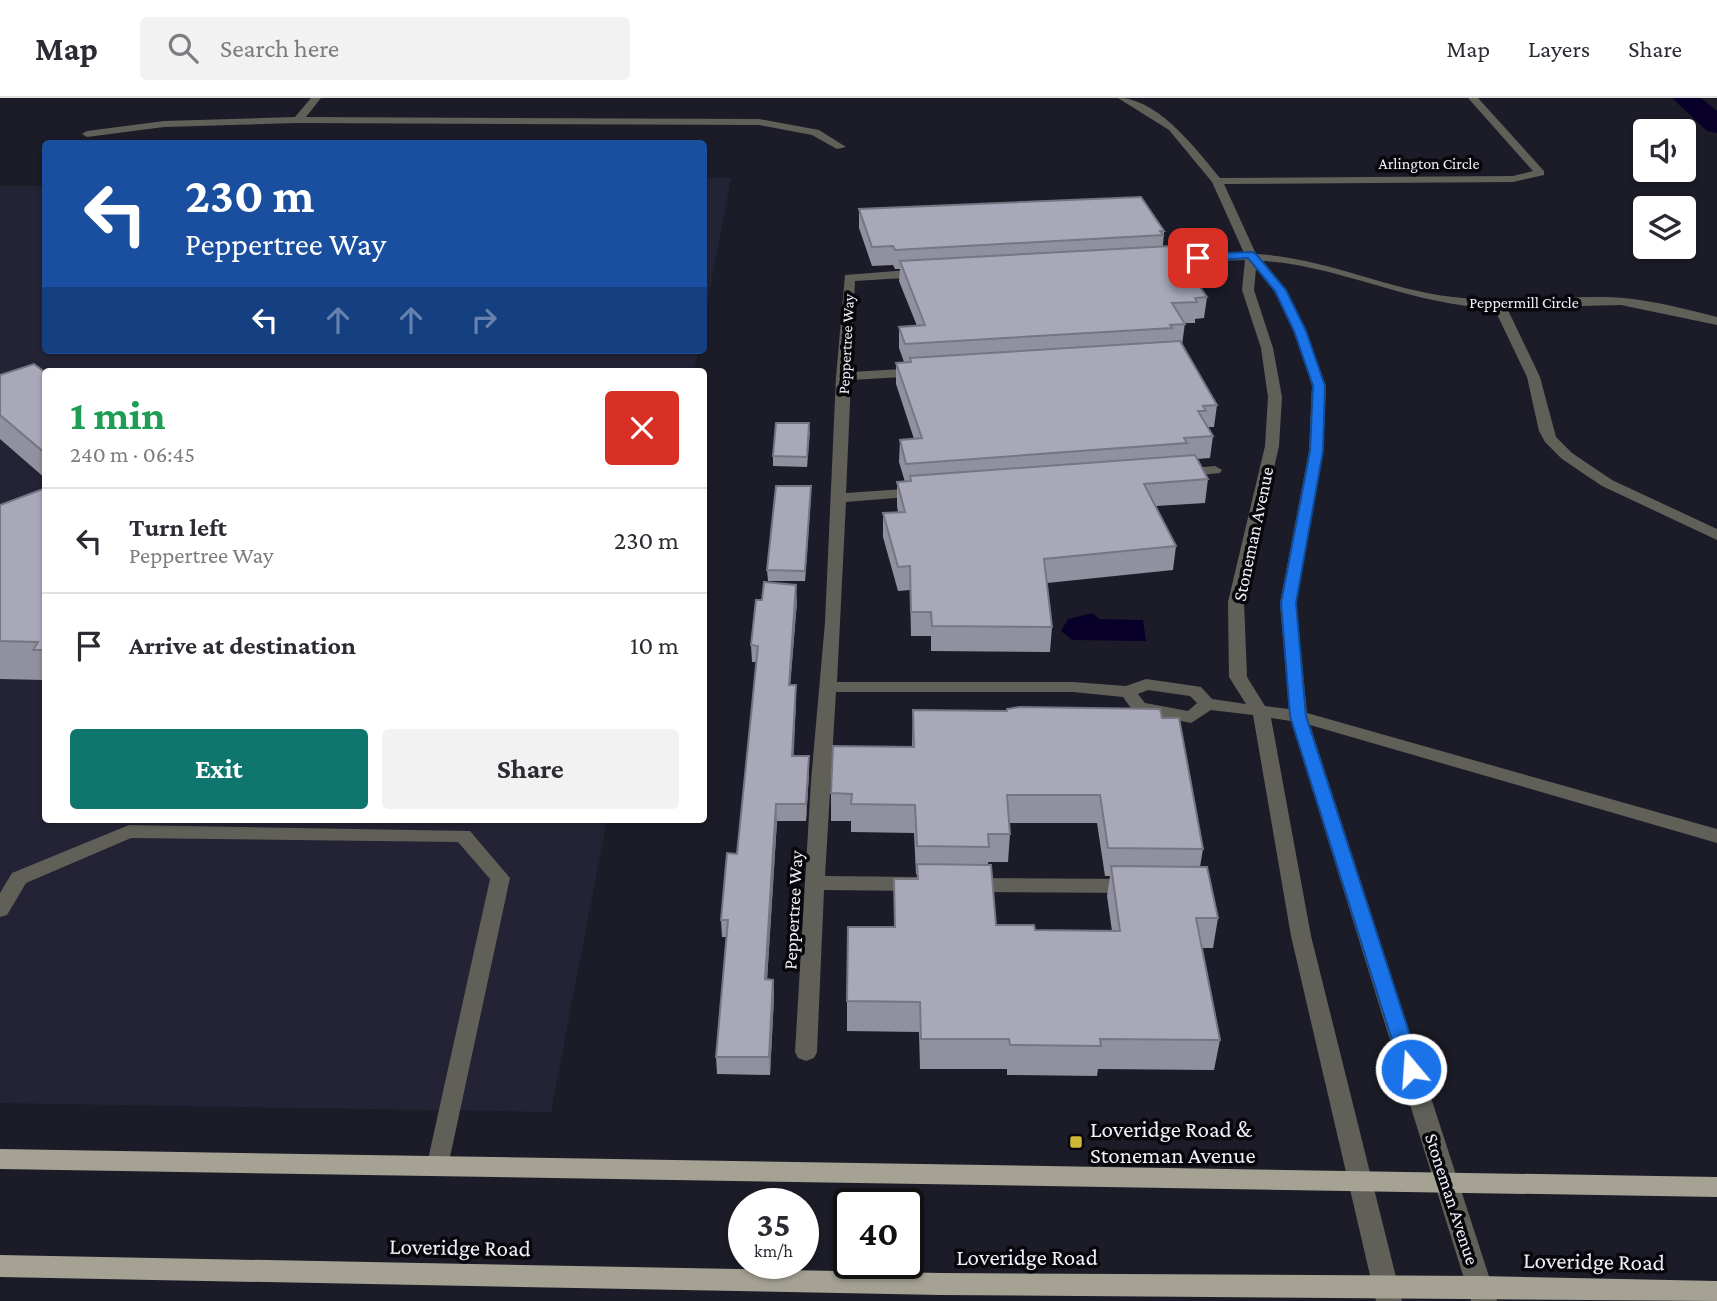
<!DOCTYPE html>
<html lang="en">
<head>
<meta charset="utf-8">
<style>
  body { margin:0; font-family:"Crimson Pro",serif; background:#f2f2f3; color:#2b2b33; height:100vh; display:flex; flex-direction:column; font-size:26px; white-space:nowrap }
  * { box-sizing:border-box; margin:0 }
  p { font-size:23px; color:#7c7c81 }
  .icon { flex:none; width:38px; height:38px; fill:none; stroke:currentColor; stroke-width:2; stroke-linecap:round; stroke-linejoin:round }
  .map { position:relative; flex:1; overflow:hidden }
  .drawer { position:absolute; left:42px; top:270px; width:665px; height:455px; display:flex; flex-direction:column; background:#fff; border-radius:7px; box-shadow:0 2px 5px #0004 }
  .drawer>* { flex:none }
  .banner { position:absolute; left:42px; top:42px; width:665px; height:214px; border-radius:7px; box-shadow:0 2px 5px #0004; background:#1a4fa0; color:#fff; overflow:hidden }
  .tools { position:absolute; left:1633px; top:21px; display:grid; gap:14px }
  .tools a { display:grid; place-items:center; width:63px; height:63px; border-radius:7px; background:#fff; box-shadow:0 2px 5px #0004; font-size:35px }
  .speed { position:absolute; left:728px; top:1090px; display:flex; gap:14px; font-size:35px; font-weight:700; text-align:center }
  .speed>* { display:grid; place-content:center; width:91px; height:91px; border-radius:50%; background:#fff; box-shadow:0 2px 5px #0004; line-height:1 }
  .speed small { font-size:18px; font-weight:400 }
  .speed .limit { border:4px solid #111; border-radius:10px; background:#fff; color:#111 }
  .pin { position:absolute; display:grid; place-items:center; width:60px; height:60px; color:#fff; margin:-30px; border-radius:14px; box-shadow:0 4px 10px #0006 }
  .me { position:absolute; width:77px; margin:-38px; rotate:342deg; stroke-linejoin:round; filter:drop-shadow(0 0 5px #0008) }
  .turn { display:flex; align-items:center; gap:24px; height:147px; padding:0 28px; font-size:32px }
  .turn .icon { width:91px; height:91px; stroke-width:2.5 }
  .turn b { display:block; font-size:49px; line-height:60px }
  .lanes { display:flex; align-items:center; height:66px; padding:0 28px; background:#0003; justify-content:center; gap:35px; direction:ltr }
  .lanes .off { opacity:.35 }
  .round { display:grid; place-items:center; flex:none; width:74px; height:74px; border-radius:7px; background:#f2f2f3 }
  .head { display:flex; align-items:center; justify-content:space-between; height:119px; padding:0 28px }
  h1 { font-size:42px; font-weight:700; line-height:52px; color:#1e9e55 }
  .action { display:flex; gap:14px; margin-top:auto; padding:14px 28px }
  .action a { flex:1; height:80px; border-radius:7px; background:#0f766e; color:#fff; font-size:28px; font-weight:700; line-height:80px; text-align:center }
  .action a+a { background:#f2f2f3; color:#2b2b33 }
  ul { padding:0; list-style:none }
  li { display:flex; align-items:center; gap:21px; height:105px; padding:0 28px; border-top:2px solid #e1e1e2 }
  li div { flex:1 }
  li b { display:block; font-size:26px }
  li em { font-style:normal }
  header { display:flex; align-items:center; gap:42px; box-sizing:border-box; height:98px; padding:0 35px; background:#fff; border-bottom:2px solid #e1e1e2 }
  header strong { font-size:33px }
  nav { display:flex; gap:38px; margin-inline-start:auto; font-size:24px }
  .search { width:490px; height:63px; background:#f2f2f3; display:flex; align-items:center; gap:18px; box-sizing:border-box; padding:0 24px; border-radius:7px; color:#7c7c81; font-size:26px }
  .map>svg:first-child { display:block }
</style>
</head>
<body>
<header>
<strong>Map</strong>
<div class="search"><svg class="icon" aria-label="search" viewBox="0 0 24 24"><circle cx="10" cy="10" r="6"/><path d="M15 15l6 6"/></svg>Search here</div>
<nav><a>Map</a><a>Layers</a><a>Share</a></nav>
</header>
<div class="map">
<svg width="1717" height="1203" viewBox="0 0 1717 1203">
  <rect width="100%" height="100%" fill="#1c1c28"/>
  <g fill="#232335">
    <path d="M704,79l27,1 -27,142z"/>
    <path d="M0,88h45l1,164h652l-4,21h-648v448h561l-56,293 -551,-9z"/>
  </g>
  <path fill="#09002a" d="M1093,515l6,6 44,1 3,21 -74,-1 -11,-9 7,-12z"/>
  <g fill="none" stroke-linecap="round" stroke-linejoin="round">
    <path fill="#09002a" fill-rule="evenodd" d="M1672,0h29l16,13v22l-10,-2z"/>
    <g fill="#605f58" fill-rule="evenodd">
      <path d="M311,0h10l-15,19 453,2 60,11 27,17 -9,2 -25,-14 -53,-10 -461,-2 -134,4 -77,10 -5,-3 5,-3 77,-10 131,-4z"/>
      <path d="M1118,0c40,0 78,51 102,80l293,-2 20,-5 -65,-73h10l66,73v4l-31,7 -289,2 32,70c71,4 129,35 197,43 52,7 103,-1 154,0 38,1 74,11 110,20v8l-96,-20 -114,3 33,69 16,60 16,16 40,27 105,49v11l-115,-54 -40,-27 -17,-17 -6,-11 -12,-54 -33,-69c-81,-2 -152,-42 -231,-47l23,29 20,41 20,55 -3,65 -27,152 11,110 410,116v14l-407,-118 187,576h-26l-180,-580 -20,-3 40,218 91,365h-26l-85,-365 -38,-221 -42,-5 -20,13 -58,-12 -10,-14 -50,-5h-237l-11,184 92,1 7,2 3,5 -3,5 -7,2 -93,-1 -7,162 -3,6 -8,3 -8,-3 -3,-6 16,-271 14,-159 11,-245 9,-102 76,-6 6,4 -6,4 -66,4 -4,91 69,-4 7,4 -7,4 -69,4 -5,113 73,-5 7,4 -7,4 -73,6 -9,180h236l53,4 20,-7 49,7 6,1 11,12 34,5 -17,-27 -1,-75 37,-156 3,-49 -7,-49 -19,-58 3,-30 -87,3 -6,-4 6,-4 86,-2 -32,-71 -43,-52zM1256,170l18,23 20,40 18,55 -3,65 -29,152 9,106 -24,-3 -18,-29 -3,-75 35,-156 3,-49 -9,-49 -19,-58zM1148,592l42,6 7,7 -9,8 -43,-8 -7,-9z"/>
      <path d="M1215,368l7,4 -2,3 -39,4 -7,-4 7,-4z"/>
      <path d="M129,727l341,6 40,47 -63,293 -8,3 -8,-3 -4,-7 63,-285 -32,-37 -327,-4 -105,45 -19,32 -7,2v-24l12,-20z"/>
      <path d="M970,780l161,1 7,2 3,5 -3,5 -7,2 -161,-1 -7,-2 -3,-5 3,-5z"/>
    </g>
    <g fill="#a5a294" fill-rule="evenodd">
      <path d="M0,1051l1717,28v20l-1717,-28z"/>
      <path d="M0,1157l941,18 540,3 236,5v20l-776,-6 -941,-18z"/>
    </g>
  </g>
  <g fill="#90909f" fill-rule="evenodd">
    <path d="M859,111l305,22 -1,15 44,51 -3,21 -9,1v4h-10l-3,22 35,60 -3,22h-7l6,9 -3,22 -13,1 11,20 -3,24 -49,3 20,40 -3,24 -126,13 5,44 -2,25 -119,-1v-15h-20l-1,-46 -12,1 -15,-54v-24l15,-1 -1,-6v-24h8l-6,-20 1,-22 14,-1 -18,-55v-21l8,-1 -5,-14v-21l18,-1 -18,-45 1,-12h-5l-2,-4 -21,1 -13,-38z"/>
    <path d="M46,275v106l-46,-40v-64z"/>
    <path d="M809,325l-2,44 -34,-1v-10z"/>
    <path d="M811,388l-6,95h-37l-1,-11z"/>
    <path d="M46,390v197l-2,-5 -44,-1v-174z"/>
    <path d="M762,502l35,1 -7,84 6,16 -3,55 16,17 -3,48h-29l-10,159h6l1,17 -4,78 -53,-1 -1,-17 11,-120h-5l-1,-17 16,-66 20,-192h-5l-1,-17z"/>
    <path d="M913,612l249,8 41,131 -3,18 18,51 -5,30h-11l18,92 -6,30 -116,-1 -1,7 -90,-1v-6h-87l-1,-37 -72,-1v-30l47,-74v-48h23v-5h-1l-2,-41 -63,-1v-11h-20v-28l81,-46zM1010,725h87l8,53h5l-3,20 5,35 -77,-1 -39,-5 -8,-63h20l2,-28z"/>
  </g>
  <g fill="#767682">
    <path d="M809,325l1,10 -3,34v-10z"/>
    <path d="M811,388v10l-6,85v-10z"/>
    <path d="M796,487l1,16 -8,100v-16z"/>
    <path d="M796,587v16l-3,72 -1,-17z"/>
    <path d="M809,658v17l-3,48v-17z"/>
    <path d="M776,706l1,17 -11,176 -1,-18z"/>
    <path d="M773,882l1,17 -4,78 -1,-18z"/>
  </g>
  <g fill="#a8a8b9" stroke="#767682" stroke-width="2">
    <path d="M1141,99l23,34h-4l3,4 -268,15 -2,-4 -21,1 -13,-38z"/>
    <path d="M1171,148l36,51 -12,1 2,4 -25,1 13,21 -15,1 2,3 -267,16 -6,-17 26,-2 -25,-64z"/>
    <path d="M1180,243l37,64 -14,1 3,5h-8l15,25 -29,2 3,5 -281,21 -6,-24 22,-2 -26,-75 15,-1 -1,-4z"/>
    <path d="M34,266l12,9v81l-46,-39v-40z"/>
    <path d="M776,325h33l-2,34 -34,-1z"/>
    <path d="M1195,357l13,24 -64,5 32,62 -132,13 8,68 -120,-1 -1,-14h-20l-1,-46 -12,1 -15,-54 22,-1 -8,-30 14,-1 -1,-5z"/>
    <path d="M776,388h35l-6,85 -38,-1z"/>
    <path d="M46,390v162h-13l5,-8 -38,-1v-136z"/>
    <path d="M764,484l32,3 -7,100h7l-4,71h17l-3,48h-30l-11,175 8,1 -4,77h-53l12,-137h-7l6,-67 10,1 21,-208 -7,-1 5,-45h6z"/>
    <path d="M1020,609l140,2 2,9h17l24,131 -95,-1 -8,-53h-93l3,39h-22l1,13 -72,-1 -2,-41 -64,-1 1,-10 -21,-1 2,-47 81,1 -1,-37 94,1v-2z"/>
    <path d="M917,766l74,1 5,60h38l1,5 85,1 -9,-65 96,1 11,51h-22l24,122 -120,-1 1,7 -91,-1 -1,-6h-88l-1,-37 -73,-1 1,-74h47l-1,-48h24z"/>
  </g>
  <path fill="#1a73e8" stroke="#114b97" stroke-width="2" d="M1251,154l4,1 31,37 20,41 19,55 -2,65 -27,152 10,113 115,353 -3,6 -7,2 -7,-2 -3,-6 -111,-353 -9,-113 29,-152 3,-65 -19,-55 -19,-40 -27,-33 -50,3 -6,-3 6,-4z"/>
  <rect fill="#cfb837" stroke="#07070c" stroke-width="2.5" x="1069" y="1037" width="14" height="14" rx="3.5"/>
  <g text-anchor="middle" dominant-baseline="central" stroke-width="7" stroke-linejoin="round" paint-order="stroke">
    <g font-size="16" fill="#f0f0f9" stroke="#07070c">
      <text x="1429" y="65">Arlington Circle</text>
      <text x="1524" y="204">Peppermill Circle</text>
      <text transform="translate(846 246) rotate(-87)">Peppertree Way</text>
    </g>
    <g font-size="19" fill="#f0f0f9" stroke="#07070c">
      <text transform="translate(1253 436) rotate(-78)">Stoneman Avenue</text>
      <text transform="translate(793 812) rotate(-87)">Peppertree Way</text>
      <text transform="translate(1452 1101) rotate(72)">Stoneman Avenue</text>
    </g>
    <g font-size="23" fill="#f0f0f9" stroke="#07070c" text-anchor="start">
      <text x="1090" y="1031">Loveridge Road &amp;<tspan x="1090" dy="26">Stoneman Avenue</tspan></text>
    </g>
    <g font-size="23" fill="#f0f0f9" stroke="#07070c">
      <text transform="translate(460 1149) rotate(1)">Loveridge Road</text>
      <text x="1027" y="1159">Loveridge Road</text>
      <text transform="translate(1594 1163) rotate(1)">Loveridge Road</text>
    </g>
  </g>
</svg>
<div class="tools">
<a><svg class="icon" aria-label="sound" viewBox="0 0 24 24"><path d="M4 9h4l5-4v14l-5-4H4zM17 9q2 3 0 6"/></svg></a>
<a><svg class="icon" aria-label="layers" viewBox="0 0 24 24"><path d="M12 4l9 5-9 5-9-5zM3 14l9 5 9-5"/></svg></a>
</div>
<div class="speed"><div>35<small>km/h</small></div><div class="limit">40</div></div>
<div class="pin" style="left:1198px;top:160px;background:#d93025"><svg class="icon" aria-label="arrive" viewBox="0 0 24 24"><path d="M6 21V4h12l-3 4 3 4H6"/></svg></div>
<svg class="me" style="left:1411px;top:971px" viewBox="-20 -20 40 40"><circle r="17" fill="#1a73e8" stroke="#fff" stroke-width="3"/><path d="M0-11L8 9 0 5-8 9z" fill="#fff"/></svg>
<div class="banner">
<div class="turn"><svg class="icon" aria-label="left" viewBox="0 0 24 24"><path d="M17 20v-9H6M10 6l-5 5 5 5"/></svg><div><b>230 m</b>Peppertree Way</div></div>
<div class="lanes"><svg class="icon" aria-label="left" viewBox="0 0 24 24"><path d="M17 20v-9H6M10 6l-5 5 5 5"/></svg><svg class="icon off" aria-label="ahead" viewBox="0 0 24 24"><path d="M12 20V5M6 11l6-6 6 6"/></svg><svg class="icon off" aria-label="ahead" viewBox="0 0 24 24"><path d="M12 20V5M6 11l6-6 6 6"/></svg><svg class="icon off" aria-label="right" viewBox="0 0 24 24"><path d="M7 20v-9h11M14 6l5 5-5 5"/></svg></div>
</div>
<section class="drawer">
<div class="head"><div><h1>1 min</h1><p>240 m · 06:45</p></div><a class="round" style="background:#d93025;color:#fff"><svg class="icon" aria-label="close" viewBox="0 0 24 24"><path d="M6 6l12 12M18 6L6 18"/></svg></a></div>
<ul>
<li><svg class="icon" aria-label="left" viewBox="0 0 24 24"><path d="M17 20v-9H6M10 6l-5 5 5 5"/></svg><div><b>Turn left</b><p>Peppertree Way</p></div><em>230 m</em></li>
<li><svg class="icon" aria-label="arrive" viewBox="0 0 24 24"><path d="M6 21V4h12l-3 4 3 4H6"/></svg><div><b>Arrive at destination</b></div><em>10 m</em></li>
</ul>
<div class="action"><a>Exit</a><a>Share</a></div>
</section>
</div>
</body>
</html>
